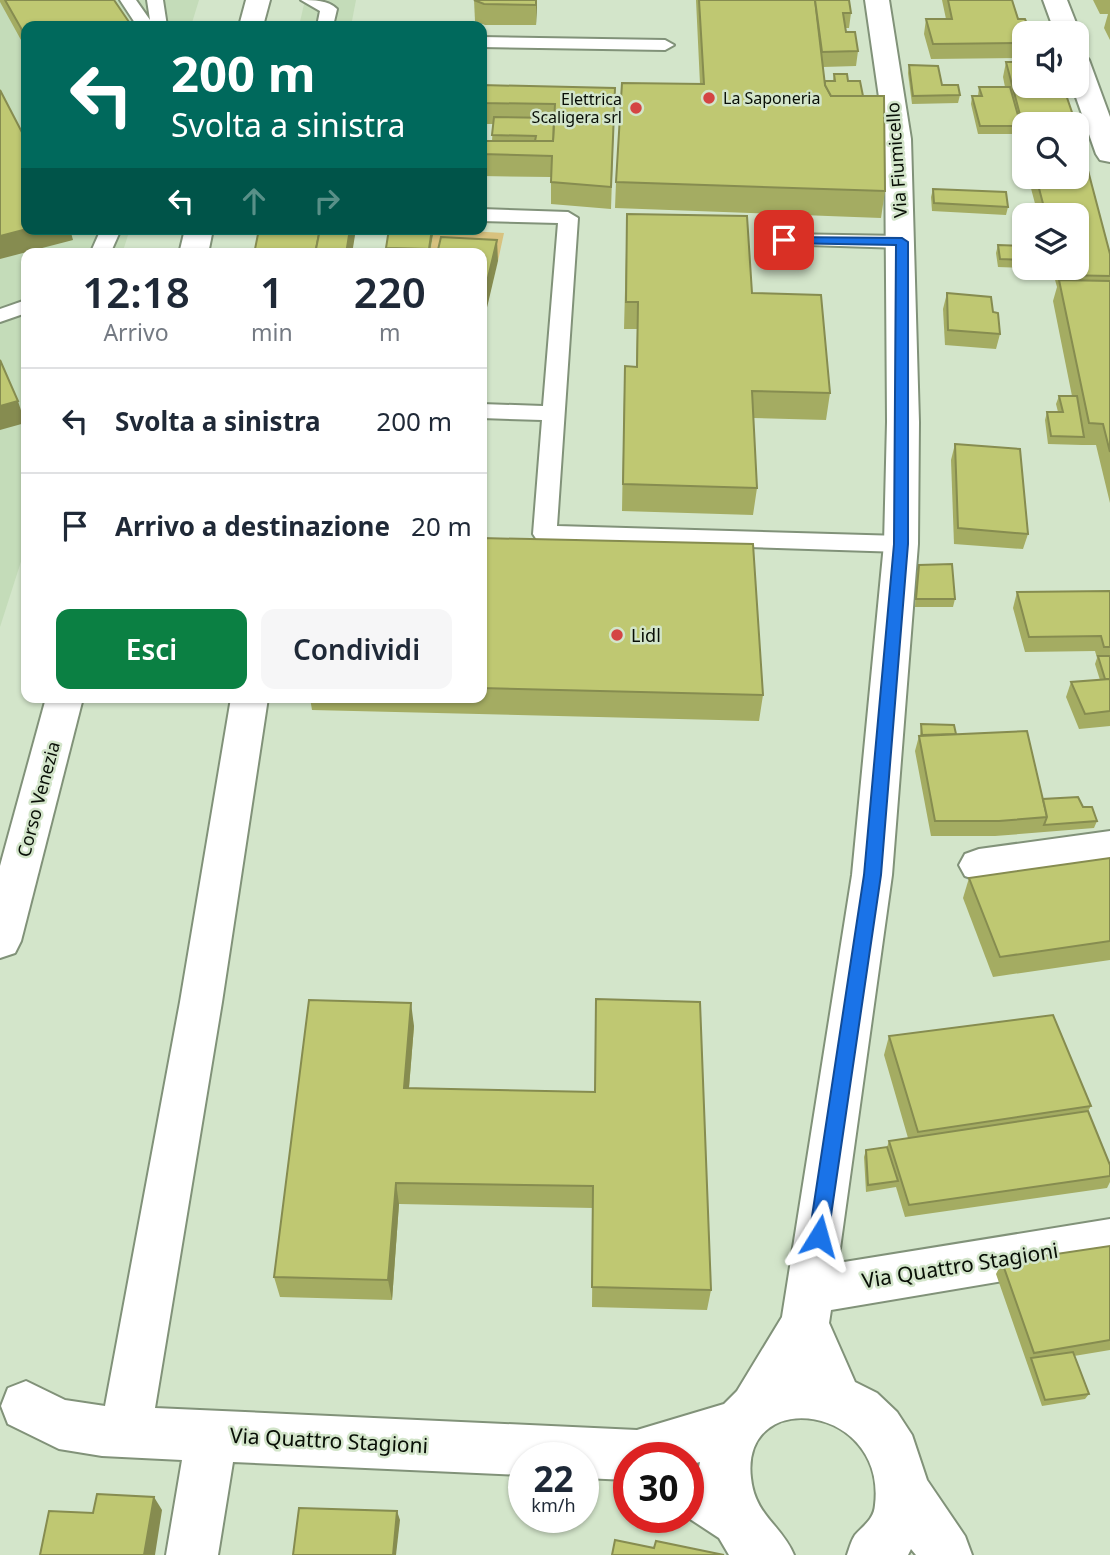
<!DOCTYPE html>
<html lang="it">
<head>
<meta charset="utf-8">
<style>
  body { margin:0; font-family:"Noto Sans",sans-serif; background:#f6f6f7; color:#1f2937; height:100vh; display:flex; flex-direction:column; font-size:26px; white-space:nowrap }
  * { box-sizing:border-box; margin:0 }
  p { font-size:23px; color:#747a83 }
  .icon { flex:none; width:38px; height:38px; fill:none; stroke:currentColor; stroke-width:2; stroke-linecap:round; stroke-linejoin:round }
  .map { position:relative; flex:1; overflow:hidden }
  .side { position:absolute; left:21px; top:248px; width:466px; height:455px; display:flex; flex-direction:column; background:#fff; border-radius:14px; box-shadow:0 2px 5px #0004 }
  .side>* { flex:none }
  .top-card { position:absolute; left:21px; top:21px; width:466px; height:214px; border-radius:14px; box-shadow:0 2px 5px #0004; background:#00695c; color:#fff; overflow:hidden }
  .fabs { position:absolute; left:1012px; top:21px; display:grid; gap:14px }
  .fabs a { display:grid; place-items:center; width:77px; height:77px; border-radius:14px; background:#fff; box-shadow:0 2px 5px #0004; font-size:35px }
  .speed { position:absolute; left:508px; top:1442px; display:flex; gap:14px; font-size:35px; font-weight:700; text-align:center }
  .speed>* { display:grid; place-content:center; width:91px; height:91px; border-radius:50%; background:#fff; box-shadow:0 2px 5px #0004; line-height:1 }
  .speed small { font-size:18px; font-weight:400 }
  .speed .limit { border:10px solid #d22; background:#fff; color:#111 }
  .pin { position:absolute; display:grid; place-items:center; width:60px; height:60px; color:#fff; margin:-30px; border-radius:14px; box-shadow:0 4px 10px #0006 }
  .me { position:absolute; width:77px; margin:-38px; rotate:8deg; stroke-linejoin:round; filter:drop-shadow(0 0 5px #0008) }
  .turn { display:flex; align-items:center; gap:24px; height:147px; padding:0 35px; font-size:32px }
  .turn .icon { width:91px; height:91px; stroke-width:2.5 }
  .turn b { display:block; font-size:49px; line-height:60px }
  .lanes { display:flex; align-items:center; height:66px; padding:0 35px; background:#0003; justify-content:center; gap:35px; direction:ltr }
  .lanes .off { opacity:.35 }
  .eta { display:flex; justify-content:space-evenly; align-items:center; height:119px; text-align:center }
  .eta b { font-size:42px; font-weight:600; line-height:49px }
  .action { display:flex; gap:14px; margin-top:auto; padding:14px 35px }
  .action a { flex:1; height:80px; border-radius:14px; background:#0b8043; color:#fff; font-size:28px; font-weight:600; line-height:80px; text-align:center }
  .action a+a { background:#f6f6f7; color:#1f2937 }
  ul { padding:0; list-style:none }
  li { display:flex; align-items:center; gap:21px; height:105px; padding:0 35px; border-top:2px solid #e0e1e3 }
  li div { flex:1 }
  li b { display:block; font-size:26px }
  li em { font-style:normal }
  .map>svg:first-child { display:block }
</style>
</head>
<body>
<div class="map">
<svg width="1110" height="1555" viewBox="0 0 1110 1555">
  <rect width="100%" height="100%" fill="#d3e5ca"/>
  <g fill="#c4dcb9">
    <path d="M0,0h199l-8,26h-165v203h104l-8,25h-96v292l-26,81z"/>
    <path d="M305,0h51l-5,26h-52z"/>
  </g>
  <path fill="#d8c27f" d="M434,229l70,4 -6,28 -17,-7h-51z"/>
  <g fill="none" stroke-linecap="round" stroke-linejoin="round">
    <g stroke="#819279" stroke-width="4">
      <g id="service">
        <path d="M120,0h16l14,20 -3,-20h16l4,26h-30z"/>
        <path d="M301,0c13,0 27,0 36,9l-4,17h-16l3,-15z"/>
        <path d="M481,37l184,3 9,5 -9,5 -184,-3z"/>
        <path d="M481,209l87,3 10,6 -21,308 344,10 8,2 4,6 -4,6 -8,2 -364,-12 -4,-6 9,-114 -61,-2v-14l62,2 15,-183 -77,-2z"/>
        <path d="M101,229h20l-11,25h-20z"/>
        <path d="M784,234l118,2 10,6 -10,6 -125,-4 -3,-4 3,-4z"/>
        <path d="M26,300v13l-26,9v-13z"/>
      </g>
    </g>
    <g stroke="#819279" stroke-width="4">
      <g id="minor">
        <path d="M865,0h24l22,139 8,283 -1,122 -26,331 -54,388 272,-44v44l-279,47 -2,13 26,59 22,11 20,19 15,23 15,45 38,56 7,19h-56l-5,-6 -3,6h-61c2,-6 4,-14 8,-20 9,-10 19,-16 20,-30 12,-101 -135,-119 -124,-27 4,38 30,46 43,77h-65l-10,-17 -32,-21 1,-59h-60v22l-45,-2v-20h-60v17l-290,-13 -15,93h-52l16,-95 -80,-4 -43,-7 -51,-25 -7,-18 7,-18 18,-7 39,19 40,6 75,-404 51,-304h37l-46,304 -67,406 482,22 87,-26 13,-13 45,-74 70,-442 32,-331 3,-122 -2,-283zM700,1462l-1,5 -7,-3z"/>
        <path d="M1043,0h24l13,33 -4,5v-5h-21z"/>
        <path d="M1076,52l9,3 4,5 21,57v45l-10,-2 -4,-6 -24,-68h4z"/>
        <path d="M1110,831v32l-131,18 -14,-5 -6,-11 6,-11 14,-5z"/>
      </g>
    </g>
    <g stroke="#819279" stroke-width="4">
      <g id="primary">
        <path d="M246,0h24l-7,26h-24z"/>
        <path d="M185,229h28l-5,25h-29z"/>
        <path d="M46,698h37l-62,243 -6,12 -15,5v-92z"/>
      </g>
    </g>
    <use href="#service" fill="#fff" fill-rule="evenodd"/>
    <use href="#minor" fill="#fff" fill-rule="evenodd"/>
    <use href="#primary" fill="#fff" fill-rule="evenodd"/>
  </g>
  <g fill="#a4ac62">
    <path d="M0,0h114l15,22 1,4h-104v23l-26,-47z"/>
    <path d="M474,0h63l-1,25h-51l-10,-4z"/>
    <path d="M696,0h153l2,13 -2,15h-3v4l12,19 -2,15 -33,1 2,14h8l1,-7 14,7 37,110 -4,27 -266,-10 1,-26 84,-98z"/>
    <path d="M942,0h70l12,33v25l-93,1 -7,-25 2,-15h20z"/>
    <path d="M1093,0h17v40l-6,-12 4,-14h-8z"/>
    <path d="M1006,62l18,62v34l-7,-24h-39l-7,-30 1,-8h6l1,-9h26l-2,-10z"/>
    <path d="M909,65l51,30 -2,8 -46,1 -4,-31z"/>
    <path d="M481,85l134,3 -4,121 -60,-5v-27l-70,-1v-35h11l1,-17h-12z"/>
    <path d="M1028,177h48l34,77v249l-14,-58h-14v-1v1l-34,-1 -3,-24 2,-8h11l-2,-8 3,-8h13l-19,-95 4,-14 -5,-18 -54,-2 -2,-14 2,-8 26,1v22h52v-53h-38z"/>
    <path d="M933,189l75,18 -2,8 -74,-4 -1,-14z"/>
    <path d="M627,214l125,79 78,100 -4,27 -73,-2 4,70 -4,27 -131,-4 2,-118 12,-26 1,-38h-13z"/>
    <path d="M389,229h45l-4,25h-44v-6z"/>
    <path d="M947,293l46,19 7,22 -4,15 -51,-4 -2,-36z"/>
    <path d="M955,444l73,90 -5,15 -69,-5 -3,-84z"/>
    <path d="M481,538l282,157 -4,26 -447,-11 -2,-12h171z"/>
    <path d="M919,565l36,34 -2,8h-38l2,-34z"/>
    <path d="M1110,591v135l-31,3 -13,-32 5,-15 29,-2 -5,-16 2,-6 -2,-7 -70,1 -12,-44 4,-16z"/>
    <path d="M921,724l35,10 87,65 40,8 14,14 -3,7 -99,8h-64l-16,-85 4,-15h1z"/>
    <path d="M1110,858v102l-117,17 -30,-79 6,-20z"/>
    <path d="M596,999l115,291 -4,20 -115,-3 1,-99 -194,-4 -7,96 -112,-3 -6,-20 140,-251 -5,62 186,4z"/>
    <path d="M889,1036l202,70 -3,5 22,54v17l-3,6 -202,29 -9,-30 -30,5 -2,-35 2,-7 21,-3 2,-6 19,-3 -24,-83z"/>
    <path d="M1110,1246v104l-36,6 15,38 -4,5 -43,7 -46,-132 6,-12z"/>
  </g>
  <g fill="#868c50">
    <path d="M536,0l1,7 -1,18z"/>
    <path d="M129,22l1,4h-20z"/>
    <path d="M27,229h43l3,11 -73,19v-23z"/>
    <path d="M350,229h6l-4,25h-6z"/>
    <path d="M432,229h2l-5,25v-5z"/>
    <path d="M497,240l1,21 -17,72v-26z"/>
    <path d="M18,401l7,22 -25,7v-24z"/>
    <path d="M411,1003l3,23 -7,85 -3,-23z"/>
    <path d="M396,1183l3,21 -7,96 -4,-20z"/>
    <path d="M154,1497l8,13 -7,45h-11z"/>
    <path d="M397,1511l3,9 -4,35h-3z"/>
  </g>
  <g fill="#bfc872" stroke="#868c50" stroke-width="2">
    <path d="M5,0h109l15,22 -19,4h-84v11z"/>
    <path d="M474,0h62v5l-52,-1z"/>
    <path d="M699,0h116l10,85 6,11h53l1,95 -269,-9 6,-99 82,1z"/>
    <path d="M815,0h34l2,13h-8l3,19h9l3,19 -36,1z"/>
    <path d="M948,0h64l6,19h7l6,14h-7v10l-91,1 -7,-25h26z"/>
    <path d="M1006,62h18v24h39l13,38h-52v6z"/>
    <path d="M909,65l29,1 4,19h16l2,10 -47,1z"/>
    <path d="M834,74h13l1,7h12l3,15h-32l-6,-11v-4h10z"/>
    <path d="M481,85l134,3 -4,99 -60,-5 1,-26 -71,-2v-13h72l2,-37 -74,-1z"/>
    <path d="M979,87h31l11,39h-41l-8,-30h10z"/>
    <path d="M0,90l26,50 1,89 -27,7z"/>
    <path d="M494,117l60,1 -1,23h-18l1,-5 -44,-1z"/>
    <path d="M1076,125l34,129v22l-48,-1 -2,-7h16v-53h-30l-10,-38h40z"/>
    <path d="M933,189l73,3 2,15 -74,-4z"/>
    <path d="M627,214l120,2 5,77 69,2 9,98 -78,-2 5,97 -134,-4 2,-118 12,1 1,-65h-12z"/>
    <path d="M259,229h61l-5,25h-61z"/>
    <path d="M320,229h30l-4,25h-31z"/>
    <path d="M389,229h43l-3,20 -43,-1z"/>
    <path d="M441,237l56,3 -16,67v-53h-44z"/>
    <path d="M998,245l26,1v14l-24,-1z"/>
    <path d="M1059,280l51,1v171l-7,-28 -14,-1z"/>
    <path d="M947,293l44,4 2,15 5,1 2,21 -52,-4z"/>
    <path d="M0,360l18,41 -18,5z"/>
    <path d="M1059,396h18l7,41 -33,-1 -4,-24h16z"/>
    <path d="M955,444l65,5 8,85 -70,-6z"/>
    <path d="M481,538l272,6 10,151 -282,-7z"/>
    <path d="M952,564l3,35h-39l3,-34z"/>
    <path d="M1110,591v56h-6l-3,-11 -72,1 -12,-45z"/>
    <path d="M1098,656h12v23h-5z"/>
    <path d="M1110,679v32l-25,3 -14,-32z"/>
    <path d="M921,724l33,1 2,9 -34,1z"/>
    <path d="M1027,731l20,86 -48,4h-64l-16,-85z"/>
    <path d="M1078,797l5,10h9l5,14 -53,4 3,-8 -4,-18z"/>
    <path d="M1110,858v83l-110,16 -31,-79z"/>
    <path d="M596,999l104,3 11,288 -119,-3 1,-101 -197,-3 -8,97 -114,-3 35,-277 102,3 -7,85 191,4z"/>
    <path d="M1053,1015l38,91 -173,26 -29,-96z"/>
    <path d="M1088,1111l22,54v11l-201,29 -20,-64z"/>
    <path d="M887,1147l11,34 -30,4 -2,-35z"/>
    <path d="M1110,1246v94l-76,13 -32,-91z"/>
    <path d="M1073,1352l16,42 -44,6 -14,-42z"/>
    <path d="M97,1494l57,3 -10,58h-104l9,-44 44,2z"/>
    <path d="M299,1508l98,3 -4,44h-100z"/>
    <path d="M615,1540l39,8 2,-7 68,14h-112z"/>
  </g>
  <path fill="#1a73e8" stroke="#114b97" stroke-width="2" d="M784,237l118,1 6,4v302l-27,331 -53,361 -3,6 -6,3 -7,-3 -3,-6 55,-361 30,-331 2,-299 -116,-2 -2,-3z"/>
  <g fill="#d44543" stroke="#d3e5ca" stroke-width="2.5">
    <circle cx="709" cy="98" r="7"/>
    <circle cx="636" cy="108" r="7"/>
    <circle cx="617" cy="635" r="7"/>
  </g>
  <g text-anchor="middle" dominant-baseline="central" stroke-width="5" stroke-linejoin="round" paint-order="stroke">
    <g font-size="16" fill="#080e06" stroke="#d3e5ca" text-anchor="start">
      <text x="723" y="98">La Saponeria</text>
      <text x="622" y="99" text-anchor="end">Elettrica<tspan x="622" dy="18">Scaligera srl</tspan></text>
    </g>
    <g font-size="18" fill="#080e06" stroke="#d3e5ca">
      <text transform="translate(896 160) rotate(-94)">Via Fiumicello</text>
      <text transform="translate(38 799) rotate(-75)">Corso Venezia</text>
    </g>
    <g font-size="18" fill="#080e06" stroke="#d3e5ca" text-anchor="start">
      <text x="631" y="635">Lidl</text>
    </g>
    <g font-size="21" fill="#080e06" stroke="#d3e5ca">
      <text transform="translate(960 1265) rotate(-9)">Via Quattro Stagioni</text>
      <text transform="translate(329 1440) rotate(3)">Via Quattro Stagioni</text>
    </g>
  </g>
</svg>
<div class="fabs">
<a><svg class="icon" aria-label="sound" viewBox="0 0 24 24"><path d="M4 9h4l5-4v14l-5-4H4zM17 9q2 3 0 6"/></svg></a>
<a><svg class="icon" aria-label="search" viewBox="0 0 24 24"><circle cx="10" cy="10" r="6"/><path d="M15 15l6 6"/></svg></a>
<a><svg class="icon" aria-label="layers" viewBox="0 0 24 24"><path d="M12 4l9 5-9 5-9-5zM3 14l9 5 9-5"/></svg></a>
</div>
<div class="speed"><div>22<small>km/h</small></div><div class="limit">30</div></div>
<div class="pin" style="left:784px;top:240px;background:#d93025"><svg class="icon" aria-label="arrive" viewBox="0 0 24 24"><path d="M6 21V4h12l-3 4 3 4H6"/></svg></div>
<svg class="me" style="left:819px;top:1236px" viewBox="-20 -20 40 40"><path d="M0-17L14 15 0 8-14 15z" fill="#1a73e8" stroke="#fff" stroke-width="4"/></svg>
<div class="top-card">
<div class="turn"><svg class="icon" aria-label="left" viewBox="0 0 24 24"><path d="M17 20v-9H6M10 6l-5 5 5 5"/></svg><div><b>200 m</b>Svolta a sinistra</div></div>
<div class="lanes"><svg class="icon" aria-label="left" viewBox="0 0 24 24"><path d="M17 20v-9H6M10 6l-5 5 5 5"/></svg><svg class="icon off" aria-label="ahead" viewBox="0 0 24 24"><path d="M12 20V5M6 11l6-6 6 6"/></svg><svg class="icon off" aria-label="right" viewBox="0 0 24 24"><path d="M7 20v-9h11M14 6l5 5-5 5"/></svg></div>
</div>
<section class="side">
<div class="eta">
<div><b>12:18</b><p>Arrivo</p></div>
<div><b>1</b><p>min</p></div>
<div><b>220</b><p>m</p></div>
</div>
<ul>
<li><svg class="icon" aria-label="left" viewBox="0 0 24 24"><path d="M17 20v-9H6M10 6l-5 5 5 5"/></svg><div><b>Svolta a sinistra</b></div><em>200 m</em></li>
<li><svg class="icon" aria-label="arrive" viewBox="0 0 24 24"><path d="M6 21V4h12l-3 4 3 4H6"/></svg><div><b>Arrivo a destinazione</b></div><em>20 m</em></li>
</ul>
<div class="action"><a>Esci</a><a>Condividi</a></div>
</section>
</div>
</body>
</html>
